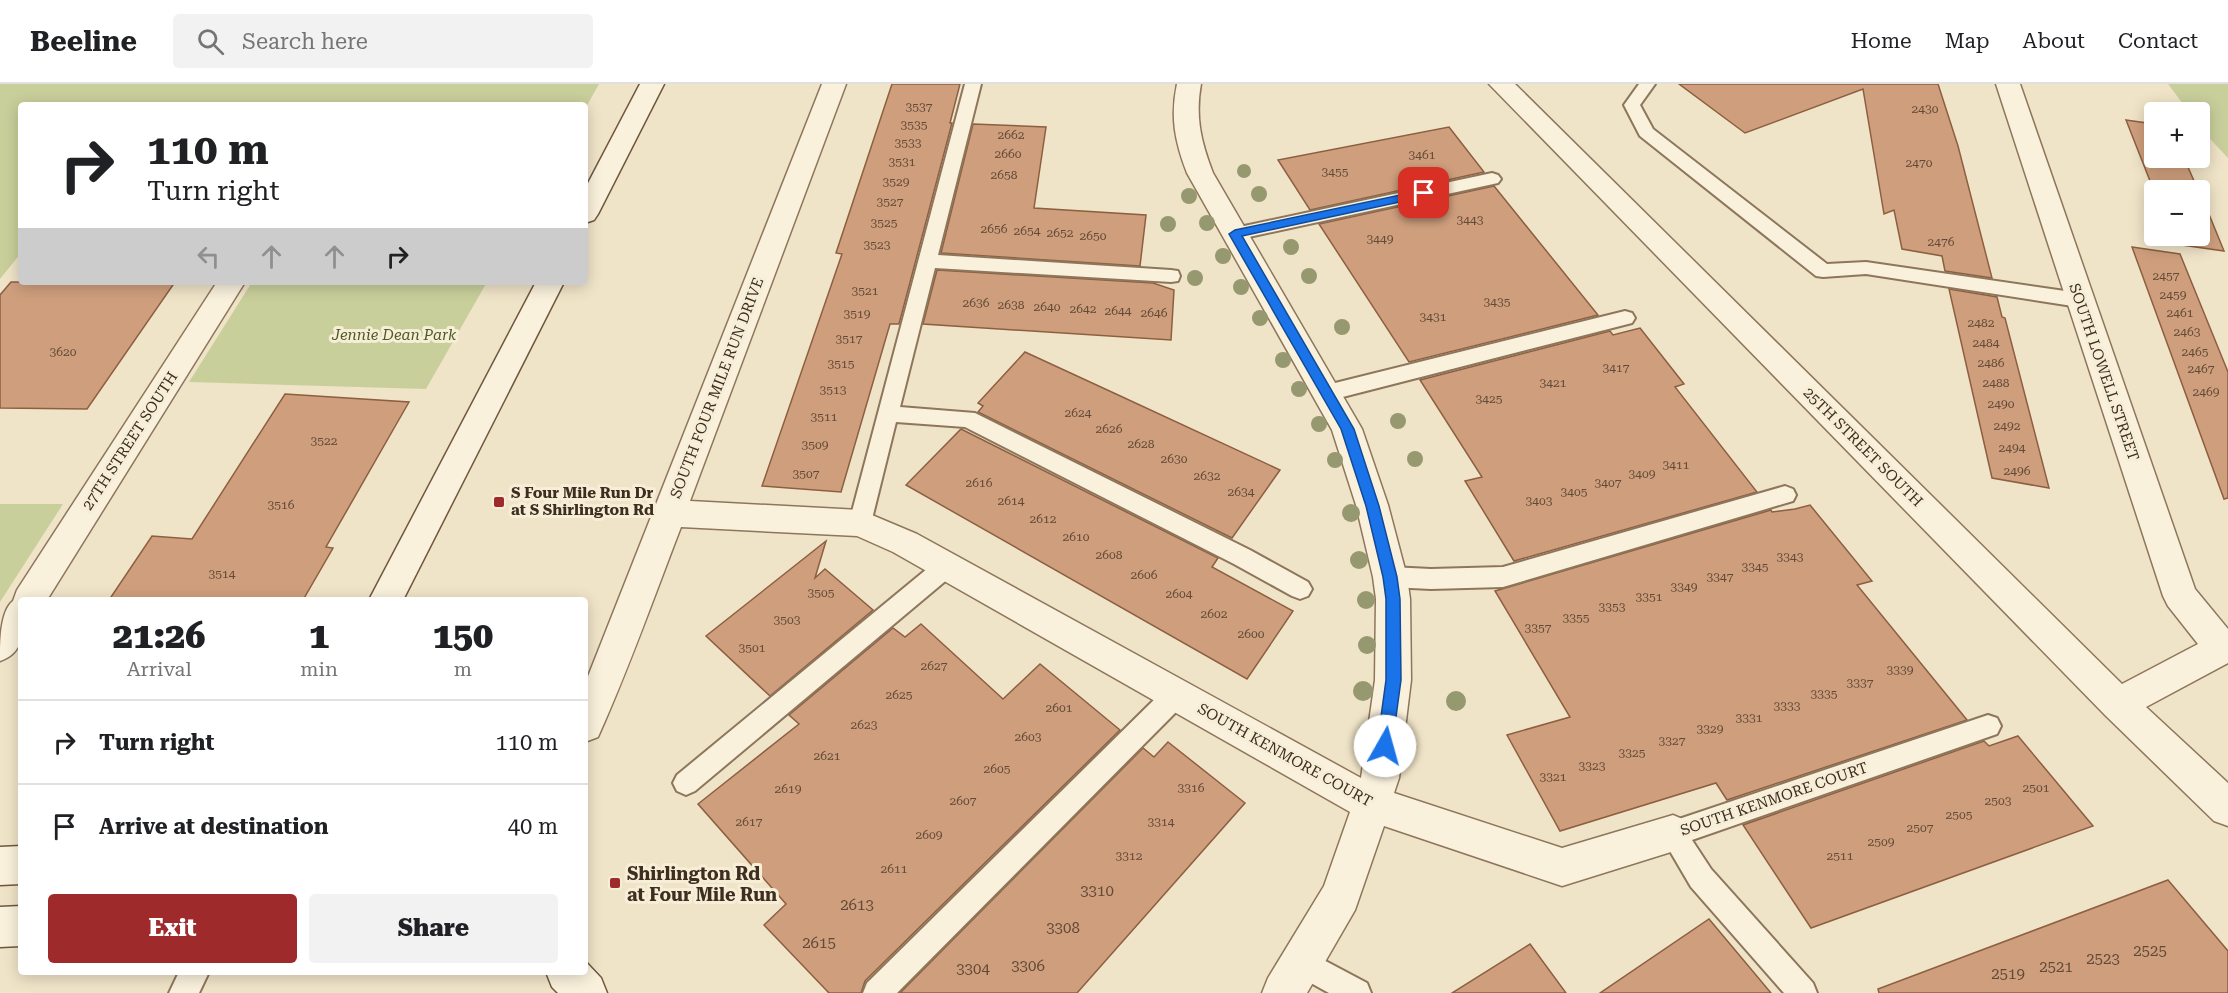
<!DOCTYPE html>
<html lang="en">
<head>
<meta charset="utf-8">
<style>
  body { margin:0; font-family:"Roboto Serif",serif; background:#f2f2f2; color:#202124; height:100vh; display:flex; flex-direction:column; font-size:22px; white-space:nowrap }
  * { box-sizing:border-box; margin:0 }
  p { font-size:20px; color:#757577 }
  .icon { flex:none; width:33px; height:33px; fill:none; stroke:currentColor; stroke-width:2; stroke-linecap:round; stroke-linejoin:round }
  .map { position:relative; flex:1; overflow:hidden }
  .sheet { position:absolute; left:18px; top:513px; width:570px; height:378px; display:flex; flex-direction:column; background:#fff; border-radius:6px; box-shadow:0 3px 15px #0003 }
  .sheet>* { flex:none }
  .hud { position:absolute; left:18px; top:18px; width:570px; height:183px; border-radius:6px; box-shadow:0 3px 15px #0003; background:#fff; color:#202124; overflow:hidden }
  .controls { position:absolute; left:2144px; top:18px; display:grid; gap:12px }
  .controls a { display:grid; place-items:center; width:66px; height:66px; border-radius:6px; background:#fff; box-shadow:0 3px 15px #0003; font-size:30px }
  .pin { position:absolute; display:grid; place-items:center; width:51px; height:51px; color:#fff; margin:-26px; border-radius:12px; box-shadow:0 3px 9px #0006 }
  .me { position:absolute; width:66px; margin:-33px; rotate:7deg; stroke-linejoin:round; filter:drop-shadow(0 0 4px #0008) }
  .turn { display:flex; align-items:center; gap:21px; height:126px; padding:0 30px; font-size:27px }
  .turn .icon { width:78px; height:78px; stroke-width:2.5 }
  .turn b { display:block; font-size:42px; line-height:51px }
  .lanes { display:flex; align-items:center; height:57px; padding:0 30px; background:#0003; justify-content:center; gap:30px; direction:ltr }
  .lanes .off { opacity:.35 }
  .eta { display:flex; justify-content:space-evenly; align-items:center; height:102px; text-align:center }
  .eta b { font-size:36px; font-weight:800; line-height:42px }
  .cta { display:flex; gap:12px; margin-top:auto; padding:12px 30px }
  .cta a { flex:1; height:69px; border-radius:6px; background:#9e2a2b; color:#fff; font-size:24px; font-weight:800; line-height:69px; text-align:center }
  .cta a+a { background:#f2f2f2; color:#202124 }
  ul { padding:0; list-style:none }
  li { display:flex; align-items:center; gap:18px; height:84px; padding:0 30px; border-top:2px solid #e0e0e0 }
  li div { flex:1 }
  li b { display:block; font-size:22px }
  li em { font-style:normal }
  header { display:flex; align-items:center; gap:36px; box-sizing:border-box; height:84px; padding:0 30px; background:#fff; border-bottom:2px solid #e0e0e0 }
  header strong { font-size:28px }
  nav { display:flex; gap:33px; margin-inline-start:auto; font-size:21px }
  .search { width:420px; height:54px; background:#f2f2f2; display:flex; align-items:center; gap:15px; box-sizing:border-box; padding:0 21px; border-radius:6px; color:#757577; font-size:22px }
  .map>svg:first-child { display:block }
</style>
</head>
<body>
<header>
<strong>Beeline</strong>
<div class="search"><svg class="icon" aria-label="search" viewBox="0 0 24 24"><circle cx="10" cy="10" r="6"/><path d="M15 15l6 6"/></svg>Search here</div>
<nav><a>Home</a><a>Map</a><a>About</a><a>Contact</a></nav>
</header>
<div class="map">
<svg width="2228" height="909" viewBox="0 0 2228 909">
  <rect width="100%" height="100%" fill="#f0e4c8"/>
  <g fill="#c9cf9b">
    <path d="M0,0h599l-14,25v-4h-564v148l-21,26z"/>
    <path d="M2168,0h60v74l-29,-31v-15h-10z"/>
    <path d="M252,198h235l-61,107 -237,-7z"/>
    <path d="M0,420h63l-63,98z"/>
  </g>
  <g fill="#cf9f7d" stroke="#8d5f41" stroke-width="1.5">
    <path d="M892,0h68l-10,39h2l-53,201h-9l-49,168 -79,-6 80,-232 -6,-1z"/>
    <path d="M1679,0h259l20,62 34,132 -47,-7 -3,-15 -40,-7 -8,-39 -10,4 -21,-125 -118,44z"/>
    <path d="M2126,36l28,4v34h30l14,32 -44,1z"/>
    <path d="M973,40l73,3 -12,81 112,7 -6,51 -199,-13z"/>
    <path d="M1449,43l35,45 -174,38 -32,-50z"/>
    <path d="M1494,102l104,129 -189,47 -90,-138z"/>
    <path d="M2199,108l5,10 20,49 -49,-7 -3,-8h27z"/>
    <path d="M2132,163l48,7 48,118v126l-4,1z"/>
    <path d="M937,186l216,13 21,7 -3,50 -248,-16z"/>
    <path d="M11,198h164l-88,127 -87,-1v-113z"/>
    <path d="M1949,205l48,8 5,20 3,1 44,170 -57,-10z"/>
    <path d="M1640,244l44,56 -9,3 82,105 -243,69 -49,-80 17,-4 -62,-97 190,-49 3,4z"/>
    <path d="M1025,268l91,42 164,76 -48,68 -254,-126 5,-6 -5,-3z"/>
    <path d="M285,310l124,8 -83,145 7,1 -30,52h-194l43,-64 40,3z"/>
    <path d="M961,345l257,129 -6,9 81,44 -46,68 -341,-194z"/>
    <path d="M1810,421l62,76 -15,4 110,135 -240,80 -11,-17 -156,48 -53,-96 63,-18 -75,-126 276,-81 1,2 23,-3z"/>
    <path d="M826,457l-11,37 10,-9 48,41 -103,86 -64,-60z"/>
    <path d="M921,540l82,75 37,-35 80,66 -255,251 -4,12h-32l-65,-68 22,-21 -88,-100 101,-80 -10,-9 104,-87 12,9z"/>
    <path d="M2018,652l75,90 -282,102 -68,-103 241,-84 5,5z"/>
    <path d="M1168,658l77,61 -168,190h-177l243,-245 11,9z"/>
    <path d="M2168,796l60,71v42h-349l-1,-4z"/>
    <path d="M1709,835l62,74h-171z"/>
    <path d="M1530,860l36,49h-114z"/>
  </g>
  <g fill="none" stroke-linecap="round" stroke-linejoin="round">
    <g stroke="#8d765c" stroke-width="4">
      <g id="lane">
        <path d="M965,0h16l-43,171 233,15 7,1 2,5 -2,5 -7,1 -236,-14 -35,139 75,6 275,137 58,32 4,7 -4,7 -8,3 -8,-3 -58,-32 -269,-137 -69,-5 -25,101 -3,6 -8,3 -8,-3 -3,-6z"/>
        <path d="M1639,0h16l-15,21 13,24 174,135 39,-2 213,31 7,2 3,5 -3,5 -7,2 -213,-33 -43,3 -7,-1 -176,-140 -16,-31z"/>
        <path d="M1492,89l6,2 3,4 -3,4 -263,57 -6,-2 -3,-4 3,-4 6,-2z"/>
        <path d="M1625,227l7,2 3,5 -3,5 -305,78 -7,-3 -3,-5 3,-5 7,-3z"/>
        <path d="M1785,402l8,3 3,6 -3,6 -290,86 -72,2 -41,-2 -8,-3 -4,-7 4,-7 8,-3 41,2 72,-2z"/>
        <path d="M947,473l8,2 3,7 -3,7 -260,218 -9,4 -9,-4 -4,-8 4,-8 262,-216z"/>
        <path d="M1176,600l9,3 3,8 -3,8 -288,290h-34l4,-10 300,-296z"/>
        <path d="M1988,631l9,3 4,8 -4,8 -305,106 19,29 102,114 4,10h-33l-93,-106 -31,-53 4,-9 9,-4z"/>
        <path d="M1301,864l66,35 4,10h-42l-38,-21 -4,-10 4,-10z"/>
        <path d="M179,888h30l-10,21h-30z"/>
      </g>
    </g>
    <g stroke="#8d765c" stroke-width="3">
      <g id="street">
        <path d="M822,0h24l-156,417 170,9 57,24 444,244 14,-98 1,-81 -3,-22 -17,-72 -24,-75 -145,-257c-12,-31 -17,-56 -10,-89h24c-6,33 0,58 12,89l149,256 26,76 19,72 3,22 1,81 -12,98 -5,15 168,55 111,-33 14,6 5,13 -5,13 -125,39 -178,-60 -29,84 -48,83h-45l6,-15 56,-92 26,-74 -457,-260 -36,-16 -176,-9c-27,70 -52,141 -83,210l-13,5v-58z"/>
        <path d="M1489,0h26l607,600 76,-40 -30,-38 -5,-10 -167,-512h24l175,505 33,40v34l-82,44 82,76v43l-14,-5 -109,-106z"/>
        <path d="M217,198h28l-198,318h-26c0,25 8,51 -21,61 0,-18 0,-50 13,-60l4,-11z"/>
      </g>
    </g>
    <g stroke="#6f573f" stroke-width="3">
      <g id="secondary">
        <path d="M640,0h24l-66,130 -4,6 -9,3v-34z"/>
        <path d="M536,198h28l-161,318h-34z"/>
        <path d="M21,762v38l-21,1v-38z"/>
        <path d="M21,822v40l-21,1v-40z"/>
        <path d="M585,877l16,17 6,15h-49l-6,-6 -6,-15h39z"/>
      </g>
    </g>
    <use href="#lane" fill="#faf1dc" fill-rule="evenodd"/>
    <use href="#street" fill="#faf1dc" fill-rule="evenodd"/>
    <use href="#secondary" fill="#faf1dc" fill-rule="evenodd"/>
  </g>
  <g fill="#96986f">
    <circle cx="1244" cy="87" r="7"/>
    <circle cx="1259" cy="110" r="8"/>
    <circle cx="1189" cy="112" r="8"/>
    <circle cx="1207" cy="139" r="8"/>
    <circle cx="1168" cy="140" r="8"/>
    <circle cx="1291" cy="163" r="8"/>
    <circle cx="1223" cy="172" r="8"/>
    <circle cx="1309" cy="192" r="8"/>
    <circle cx="1195" cy="194" r="8"/>
    <circle cx="1241" cy="203" r="8"/>
    <circle cx="1260" cy="234" r="8"/>
    <circle cx="1342" cy="243" r="8"/>
    <circle cx="1283" cy="276" r="8"/>
    <circle cx="1299" cy="305" r="8"/>
    <circle cx="1398" cy="337" r="8"/>
    <circle cx="1319" cy="340" r="8"/>
    <circle cx="1415" cy="375" r="8"/>
    <circle cx="1335" cy="376" r="8"/>
    <circle cx="1351" cy="429" r="9"/>
    <circle cx="1359" cy="476" r="9"/>
    <circle cx="1366" cy="516" r="9"/>
    <circle cx="1367" cy="561" r="9"/>
    <circle cx="1363" cy="607" r="10"/>
    <circle cx="1456" cy="617" r="10"/>
  </g>
  <path fill="#1a73e8" stroke="#114b97" stroke-width="1.5" d="M1424,106l5,3 -2,3 -185,40 112,193 25,77 18,71 3,22 1,81 -9,66 -2,5 -5,2 -6,-2 -2,-5 9,-66v-81l-3,-22 -17,-71 -25,-77 -112,-195 6,-4z"/>
  <g fill="#9e2a2b" stroke="#f7eed8" stroke-width="2">
    <rect x="493" y="412" width="12" height="12" rx="3"/>
    <rect x="609" y="793" width="12" height="12" rx="3"/>
  </g>
  <g text-anchor="middle" dominant-baseline="central" stroke-width="6" stroke-linejoin="round" paint-order="stroke">
    <g font-size="12" fill="#624a37">
      <text x="919" y="23">3537</text>
      <text x="1925" y="25">2430</text>
      <text x="914" y="41">3535</text>
      <text x="1011" y="51">2662</text>
      <text x="908" y="59">3533</text>
      <text x="1008" y="70">2660</text>
      <text x="1422" y="71">3461</text>
      <text x="902" y="78">3531</text>
      <text x="1919" y="79">2470</text>
      <text x="1335" y="88">3455</text>
      <text x="1004" y="91">2658</text>
      <text x="896" y="98">3529</text>
      <text x="890" y="118">3527</text>
      <text x="1470" y="136">3443</text>
      <text x="884" y="139">3525</text>
      <text x="994" y="145">2656</text>
      <text x="1027" y="147">2654</text>
      <text x="1060" y="149">2652</text>
      <text x="1093" y="152">2650</text>
      <text x="1380" y="155">3449</text>
      <text x="1941" y="158">2476</text>
      <text x="877" y="161">3523</text>
      <text x="2166" y="192">2457</text>
      <text x="865" y="207">3521</text>
      <text x="2173" y="211">2459</text>
      <text x="1497" y="218">3435</text>
      <text x="976" y="219">2636</text>
      <text x="1011" y="221">2638</text>
      <text x="1047" y="223">2640</text>
      <text x="1083" y="225">2642</text>
      <text x="1118" y="227">2644</text>
      <text x="1154" y="229">2646</text>
      <text x="2180" y="229">2461</text>
      <text x="857" y="230">3519</text>
      <text x="1433" y="233">3431</text>
      <text x="1981" y="239">2482</text>
      <text x="2187" y="248">2463</text>
      <text x="849" y="255">3517</text>
      <text x="1986" y="259">2484</text>
      <text x="63" y="268">3620</text>
      <text x="2195" y="268">2465</text>
      <text x="1991" y="279">2486</text>
      <text x="841" y="280">3515</text>
      <text x="1616" y="284">3417</text>
      <text x="2201" y="285">2467</text>
      <text x="1553" y="299">3421</text>
      <text x="1996" y="299">2488</text>
      <text x="833" y="306">3513</text>
      <text x="2206" y="308">2469</text>
      <text x="1489" y="315">3425</text>
      <text x="2001" y="320">2490</text>
      <text x="1078" y="329">2624</text>
      <text x="824" y="333">3511</text>
      <text x="2007" y="342">2492</text>
      <text x="1109" y="345">2626</text>
      <text x="324" y="357">3522</text>
      <text x="1141" y="360">2628</text>
      <text x="815" y="361">3509</text>
      <text x="2012" y="364">2494</text>
      <text x="1174" y="375">2630</text>
      <text x="1676" y="381">3411</text>
      <text x="2017" y="387">2496</text>
      <text x="806" y="390">3507</text>
      <text x="1642" y="390">3409</text>
      <text x="1207" y="392">2632</text>
      <text x="979" y="399">2616</text>
      <text x="1608" y="399">3407</text>
      <text x="1241" y="408">2634</text>
      <text x="1574" y="408">3405</text>
      <text x="1011" y="417">2614</text>
      <text x="1539" y="417">3403</text>
      <text x="281" y="421">3516</text>
      <text x="1043" y="435">2612</text>
      <text x="1076" y="453">2610</text>
      <text x="1109" y="471">2608</text>
      <text x="1790" y="473">3343</text>
      <text x="1755" y="483">3345</text>
      <text x="222" y="490">3514</text>
      <text x="1144" y="491">2606</text>
      <text x="1720" y="493">3347</text>
      <text x="1684" y="503">3349</text>
      <text x="821" y="509">3505</text>
      <text x="1179" y="510">2604</text>
      <text x="1649" y="513">3351</text>
      <text x="1612" y="523">3353</text>
      <text x="1214" y="530">2602</text>
      <text x="1576" y="534">3355</text>
      <text x="787" y="536">3503</text>
      <text x="1538" y="544">3357</text>
      <text x="1251" y="550">2600</text>
      <text x="752" y="564">3501</text>
      <text x="934" y="582">2627</text>
      <text x="1900" y="586">3339</text>
      <text x="1860" y="599">3337</text>
      <text x="1824" y="610">3335</text>
      <text x="899" y="611">2625</text>
      <text x="1787" y="622">3333</text>
      <text x="1059" y="624">2601</text>
      <text x="1749" y="634">3331</text>
      <text x="864" y="641">2623</text>
      <text x="1710" y="645">3329</text>
      <text x="1028" y="653">2603</text>
      <text x="1672" y="657">3327</text>
      <text x="1632" y="669">3325</text>
      <text x="827" y="672">2621</text>
      <text x="1592" y="682">3323</text>
      <text x="997" y="685">2605</text>
      <text x="1553" y="693">3321</text>
      <text x="1191" y="704">3316</text>
      <text x="2036" y="704">2501</text>
      <text x="788" y="705">2619</text>
      <text x="963" y="717">2607</text>
      <text x="1998" y="717">2503</text>
      <text x="1959" y="731">2505</text>
      <text x="749" y="738">2617</text>
      <text x="1161" y="738">3314</text>
      <text x="1920" y="744">2507</text>
      <text x="929" y="751">2609</text>
      <text x="1881" y="758">2509</text>
      <text x="1129" y="772">3312</text>
      <text x="1840" y="772">2511</text>
      <text x="894" y="785">2611</text>
    </g>
    <g font-size="15" font-style="italic" fill="#4d5a26" stroke="#f7eed8">
      <text x="394" y="251">Jennie Dean Park</text>
    </g>
    <g font-size="15" fill="#3d2e20" stroke="#f7eed8">
      <text transform="translate(2104 288) rotate(71)">SOUTH LOWELL STREET</text>
      <text transform="translate(717 304) rotate(-69)">SOUTH FOUR MILE RUN DRIVE</text>
      <text transform="translate(130 357) rotate(-57)">27TH STREET SOUTH</text>
      <text transform="translate(1863 363) rotate(45)">25TH STREET SOUTH</text>
      <text transform="translate(1285 671) rotate(29)">SOUTH KENMORE COURT</text>
      <text transform="translate(1774 715) rotate(-19)">SOUTH KENMORE COURT</text>
    </g>
    <g font-size="15" font-weight="bold" fill="#3d2e20" stroke="#f7eed8" text-anchor="start">
      <text x="511" y="409">S Four Mile Run Dr<tspan x="511" dy="17">at S Shirlington Rd</tspan></text>
    </g>
    <g font-size="15" fill="#624a37">
      <text x="1097" y="807">3310</text>
      <text x="857" y="821">2613</text>
      <text x="1063" y="844">3308</text>
      <text x="819" y="859">2615</text>
      <text x="2150" y="867">2525</text>
      <text x="2103" y="875">2523</text>
      <text x="1028" y="882">3306</text>
      <text x="2056" y="883">2521</text>
      <text x="973" y="885">3304</text>
      <text x="2008" y="890">2519</text>
    </g>
    <g font-size="18" font-weight="bold" fill="#3d2e20" stroke="#f7eed8" text-anchor="start">
      <text x="627" y="789">Shirlington Rd<tspan x="627" dy="21">at Four Mile Run</tspan></text>
    </g>
  </g>
</svg>
<div class="controls">
<a>+</a>
<a>−</a>
</div>
<div class="pin" style="left:1424px;top:109px;background:#d93025"><svg class="icon" aria-label="arrive" viewBox="0 0 24 24"><path d="M6 21V4h12l-3 4 3 4H6"/></svg></div>
<svg class="me" style="left:1385px;top:662px" viewBox="-20 -20 40 40"><circle r="19" fill="#fff"/><path d="M0-13L10 11 0 6-10 11z" fill="#1a73e8"/></svg>
<div class="hud">
<div class="turn"><svg class="icon" aria-label="right" viewBox="0 0 24 24"><path d="M7 20v-9h11M14 6l5 5-5 5"/></svg><div><b>110 m</b>Turn right</div></div>
<div class="lanes"><svg class="icon off" aria-label="left" viewBox="0 0 24 24"><path d="M17 20v-9H6M10 6l-5 5 5 5"/></svg><svg class="icon off" aria-label="ahead" viewBox="0 0 24 24"><path d="M12 20V5M6 11l6-6 6 6"/></svg><svg class="icon off" aria-label="ahead" viewBox="0 0 24 24"><path d="M12 20V5M6 11l6-6 6 6"/></svg><svg class="icon" aria-label="right" viewBox="0 0 24 24"><path d="M7 20v-9h11M14 6l5 5-5 5"/></svg></div>
</div>
<section class="sheet">
<div class="eta">
<div><b>21:26</b><p>Arrival</p></div>
<div><b>1</b><p>min</p></div>
<div><b>150</b><p>m</p></div>
</div>
<ul>
<li><svg class="icon" aria-label="right" viewBox="0 0 24 24"><path d="M7 20v-9h11M14 6l5 5-5 5"/></svg><div><b>Turn right</b></div><em>110 m</em></li>
<li><svg class="icon" aria-label="arrive" viewBox="0 0 24 24"><path d="M6 21V4h12l-3 4 3 4H6"/></svg><div><b>Arrive at destination</b></div><em>40 m</em></li>
</ul>
<div class="cta"><a>Exit</a><a>Share</a></div>
</section>
</div>
</body>
</html>
